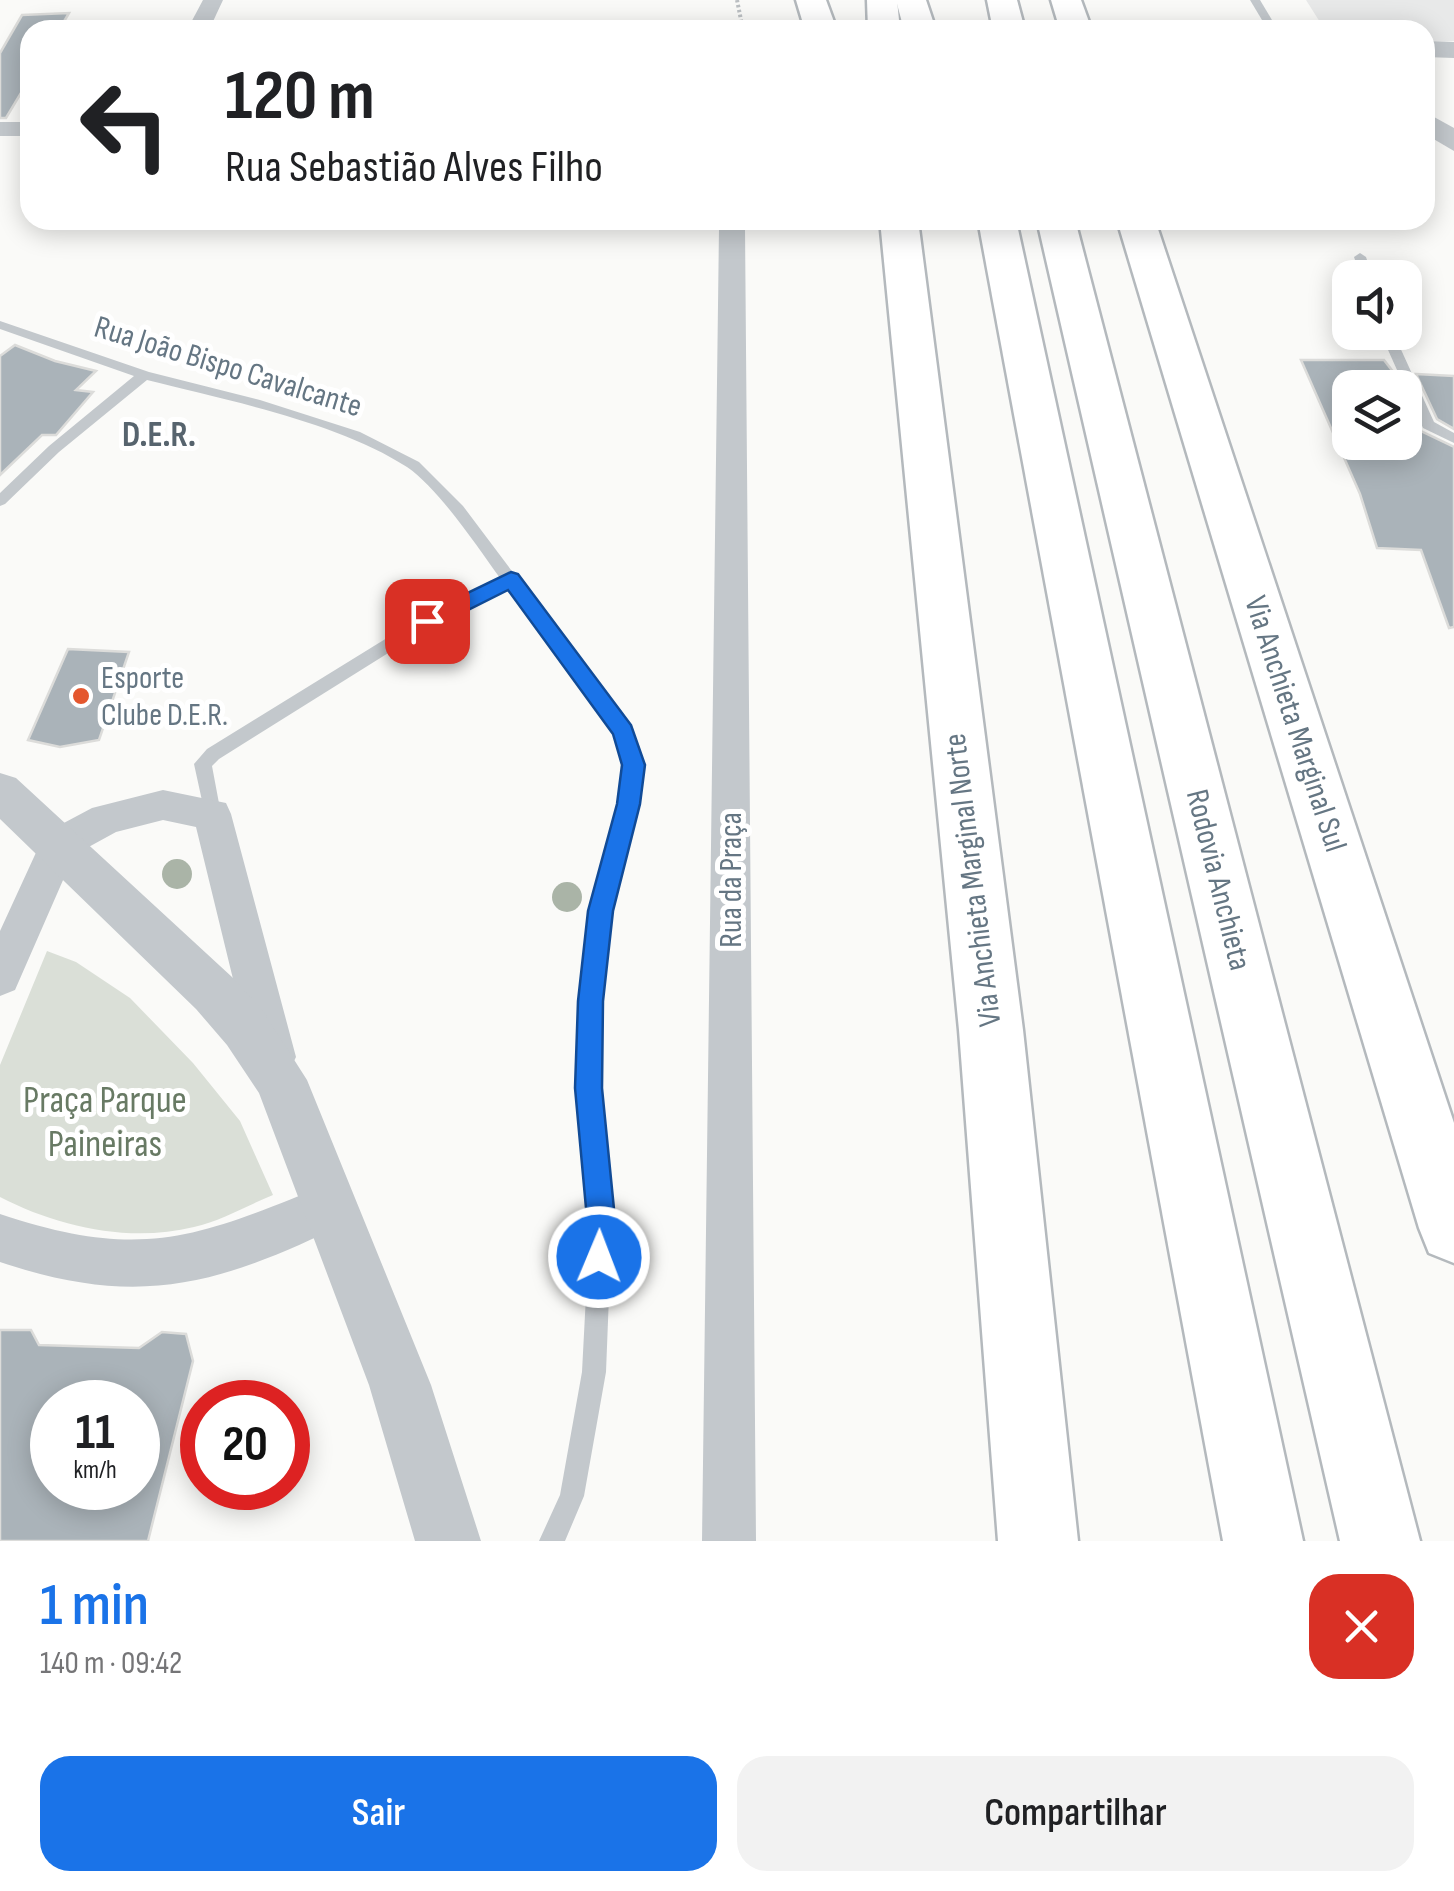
<!DOCTYPE html>
<html lang="pt">
<head>
<meta charset="utf-8">
<style>
  body { margin:0; font-family:"Sofia Sans Condensed",sans-serif; background:#f2f2f2; color:#202124; height:100vh; display:flex; flex-direction:column; font-size:38px; white-space:nowrap }
  * { box-sizing:border-box; margin:0 }
  p { font-size:32px; color:#757577 }
  .icon { flex:none; width:55px; height:55px; fill:none; stroke:currentColor; stroke-width:2; stroke-linecap:round; stroke-linejoin:round }
  .map { position:relative; height:1541px; overflow:hidden }
  .sheet { display:flex; flex-direction:column; background:#fff; flex:1 }
  .sheet>* { flex:none }
  .top-card { position:absolute; left:20px; top:20px; width:1415px; height:210px; border-radius:30px; box-shadow:0 5px 25px #0003; background:#fff; color:#202124; overflow:hidden }
  .buttons { position:absolute; left:1332px; top:260px; display:grid; gap:20px }
  .buttons a { display:grid; place-items:center; width:90px; height:90px; border-radius:20px; background:#fff; box-shadow:0 5px 25px #0003; font-size:50px }
  .speed { position:absolute; left:30px; top:1380px; display:flex; gap:20px; font-size:50px; font-weight:700; text-align:center }
  .speed>* { display:grid; place-content:center; width:130px; height:130px; border-radius:50%; background:#fff; box-shadow:0 5px 25px #0003; line-height:1 }
  .speed small { font-size:25px; font-weight:400 }
  .speed .limit { border:15px solid #d22; background:#fff; color:#111 }
  .pin { position:absolute; display:grid; place-items:center; width:85px; height:85px; color:#fff; margin:-42px; border-radius:20px; box-shadow:0 5px 15px #0006 }
  .me { position:absolute; width:110px; margin:-55px; rotate:1deg; stroke-linejoin:round; filter:drop-shadow(0 0 8px #0008) }
  .turn { display:flex; align-items:center; gap:35px; height:210px; padding:0 40px; font-size:45px }
  .turn .icon { width:130px; height:130px; stroke-width:2.5 }
  .turn b { display:block; font-size:70px; line-height:85px }
  .round { display:grid; place-items:center; flex:none; width:105px; height:105px; border-radius:30px; background:#f2f2f2 }
  .head { display:flex; align-items:center; justify-content:space-between; height:170px; padding:0 40px }
  h1 { font-size:60px; font-weight:600; line-height:75px; color:#1a73e8 }
  .primary-button { display:flex; gap:20px; margin-top:auto; padding:20px 40px }
  .primary-button a { flex:1; height:115px; border-radius:30px; background:#1a73e8; color:#fff; font-size:40px; font-weight:600; line-height:115px; text-align:center }
  .primary-button a+a { background:#f2f2f2; color:#202124 }
  .map>svg:first-child { display:block }
</style>
</head>
<body>
<div class="map">
<svg width="1454" height="1541" viewBox="0 0 1454 1541">
  <rect width="100%" height="100%" fill="#fafaf8"/>
  <path fill="#e8e9e9" d="M1306,0h148v41l-29,1v-12h-100z"/>
  <path fill="#dadfd7" d="M47,951l29,11 54,36 63,65 47,58 33,74c-25,10 -52,26 -79,32 -65,16 -136,0 -194,-30v-132z"/>
  <g fill="#aab3b9" stroke="#dcdcda" stroke-width="2.5" fill-rule="evenodd">
    <path d="M69,13l-10,17h-29v48l-24,40h-6v-65l22,-38z"/>
    <path d="M15,345l40,16 41,10 -20,19 17,2 -37,43h-14l-42,40v-119z"/>
    <path d="M1301,360h83l10,13 7,15h-51v54h55v-45l16,34 33,16v180l-5,1 -28,-78 -44,-2 -17,-54z"/>
    <path d="M1416,374l38,2v53l-17,-10z"/>
    <path d="M68,649l61,3 -30,88 -39,7 -32,-7z"/>
    <path d="M0,1330h31l8,15 100,3 23,-16 24,2 7,27 -45,180h-148zM52,1402h86v86h-86z"/>
  </g>
  <g fill="none" stroke-linecap="round" stroke-linejoin="round">
    <g stroke="#b4b9bd" stroke-width="5">
      <g id="trunk">
        <path d="M796,0h30l11,30h-32z"/>
        <path d="M867,0h30l3,30h-32z"/>
        <path d="M1051,0h30l11,30h-32z"/>
        <path d="M880,220h38l105,810 55,511h-80l-39,-511z"/>
        <path d="M1117,220h38l299,903v140l-25,-10 -10,-25z"/>
      </g>
    </g>
    <g stroke="#b4b9bd" stroke-width="5">
      <g id="motorway">
        <path d="M896,0h30l10,30h-32z"/>
        <path d="M987,0h30l8,30h-32z"/>
        <path d="M978,220h38l287,1321h-80z"/>
        <path d="M1037,220h38l345,1321h-80z"/>
      </g>
    </g>
    <path stroke="#bbbfc2" stroke-width="4" stroke-dasharray="2.5 2.5" stroke-linecap="butt" d="M737,0l6,30"/>
    <g fill="#c3c8cc" fill-rule="evenodd">
      <path d="M1250,0h10l18,30h-10z"/>
      <path d="M1360,253l6,4 7,21h-12l-7,-21z"/>
      <path d="M0,321l149,51 111,28 100,32 59,30 44,44 169,225 10,34 -5,39 -27,107 -10,90 -2,87 14,131 -6,153 -22,124 -19,45h-26l21,-46 22,-123 8,-153 -12,-131 2,-87 12,-90 27,-107 5,-39 -9,-32 -108,-146 -74,38 -214,134 -7,7 9,48 -3,5h-12l-12,-55 13,-15 214,-132 79,-39c-24,-33 -61,-89 -93,-111 -69,-45 -181,-67 -260,-87l-88,72 -54,52 -5,2v-13l49,-47 85,-70 -134,-47z"/>
      <path d="M1380,332h13l41,90 20,11v10l-31,-15z"/>
    </g>
    <g fill="#c3c8cc" fill-rule="evenodd">
      <path d="M203,0h20l-14,30h-22z"/>
      <rect x="0" y="122" width="30" height="14"/>
      <path d="M725,220h26l-6,8 11,1313h-54l17,-1313z"/>
      <path d="M163,790l63,13 5,11 65,243 -7,14 -15,6 -15,-6 -7,-14 -56,-230 -33,-7 -47,12 -42,23 -59,135 -15,6v-65l45,-98 47,-25z"/>
      <path d="M331,1183l17,7 7,16 -7,16c-129,63 -208,87 -348,40v-48c144,48 198,23 331,-31z"/>
    </g>
    <g fill="#c3c8cc" fill-rule="evenodd">
      <path d="M1425,41l29,1v16l-29,-1z"/>
      <path d="M1425,112l29,16v23l-29,-17z"/>
      <path d="M0,773l16,5 216,199 31,34 44,69 124,305 50,156h-66l-46,-156 -110,-292 -32,-48 -31,-36 -196,-190z"/>
    </g>
    <use href="#trunk" fill="#fff" fill-rule="evenodd"/>
    <use href="#motorway" fill="#fff" fill-rule="evenodd"/>
  </g>
  <g fill="#aab4a7">
    <circle cx="177" cy="874" r="15"/>
    <circle cx="567" cy="897" r="15"/>
  </g>
  <path fill="#1a73e8" stroke="#114b97" stroke-width="2.5" d="M511,572l7,2 113,151 14,40 -5,39 -27,107 -10,90 -1,87 13,131 -1,38 -4,11 -11,4 -10,-4 -4,-11 2,-38 -12,-131 3,-87 10,-90 29,-107 5,-39 -9,-31 -105,-144 -74,37 -7,2 -10,-8 3,-5z"/>
  <circle fill="#e4572e" stroke="#fff" stroke-width="4" cx="81" cy="696" r="10"/>
  <g text-anchor="middle" dominant-baseline="central" stroke-width="10" stroke-linejoin="round" paint-order="stroke">
    <g font-size="32" fill="#657683" stroke="#fff">
      <text transform="translate(228 367) rotate(17)">Rua João Bispo Cavalcante</text>
      <text transform="translate(1295 724) rotate(72)">Via Anchieta Marginal Sul</text>
      <text transform="translate(731 880) rotate(-90)">Rua da Praça</text>
      <text transform="translate(973 880) rotate(-97)">Via Anchieta Marginal Norte</text>
      <text transform="translate(1218 880) rotate(76)">Rodovia Anchieta</text>
    </g>
    <g font-size="32" fill="#657683" stroke="#fff" text-anchor="start">
      <text x="101" y="678">Esporte<tspan x="101" dy="37">Clube D.E.R.</tspan></text>
    </g>
    <g font-size="35" font-weight="bold" fill="#57646e" stroke="#fff">
      <text x="159" y="435">D.E.R.</text>
    </g>
    <g font-size="38" fill="#687a64" stroke="#fff">
      <text x="105" y="1100">Praça Parque<tspan x="105" dy="44">Paineiras</tspan></text>
    </g>
  </g>
</svg>
<div class="buttons">
<a><svg class="icon" aria-label="sound" viewBox="0 0 24 24"><path d="M4 9h4l5-4v14l-5-4H4zM17 9q2 3 0 6"/></svg></a>
<a><svg class="icon" aria-label="layers" viewBox="0 0 24 24"><path d="M12 4l9 5-9 5-9-5zM3 14l9 5 9-5"/></svg></a>
</div>
<div class="speed"><div>11<small>km/h</small></div><div class="limit">20</div></div>
<div class="pin" style="left:427px;top:621px;background:#d93025"><svg class="icon" aria-label="arrive" viewBox="0 0 24 24"><path d="M6 21V4h12l-3 4 3 4H6"/></svg></div>
<svg class="me" style="left:599px;top:1257px" viewBox="-20 -20 40 40"><circle r="17" fill="#1a73e8" stroke="#fff" stroke-width="3"/><path d="M0-11L8 9 0 5-8 9z" fill="#fff"/></svg>
<div class="top-card">
<div class="turn"><svg class="icon" aria-label="left" viewBox="0 0 24 24"><path d="M17 20v-9H6M10 6l-5 5 5 5"/></svg><div><b>120 m</b>Rua Sebastião Alves Filho</div></div>
</div>
</div>
<section class="sheet">
<div class="head"><div><h1>1 min</h1><p>140 m · 09:42</p></div><a class="round" style="background:#d93025;color:#fff"><svg class="icon" aria-label="close" viewBox="0 0 24 24"><path d="M6 6l12 12M18 6L6 18"/></svg></a></div>
<div class="primary-button"><a>Sair</a><a>Compartilhar</a></div>
</section>
</body>
</html>
